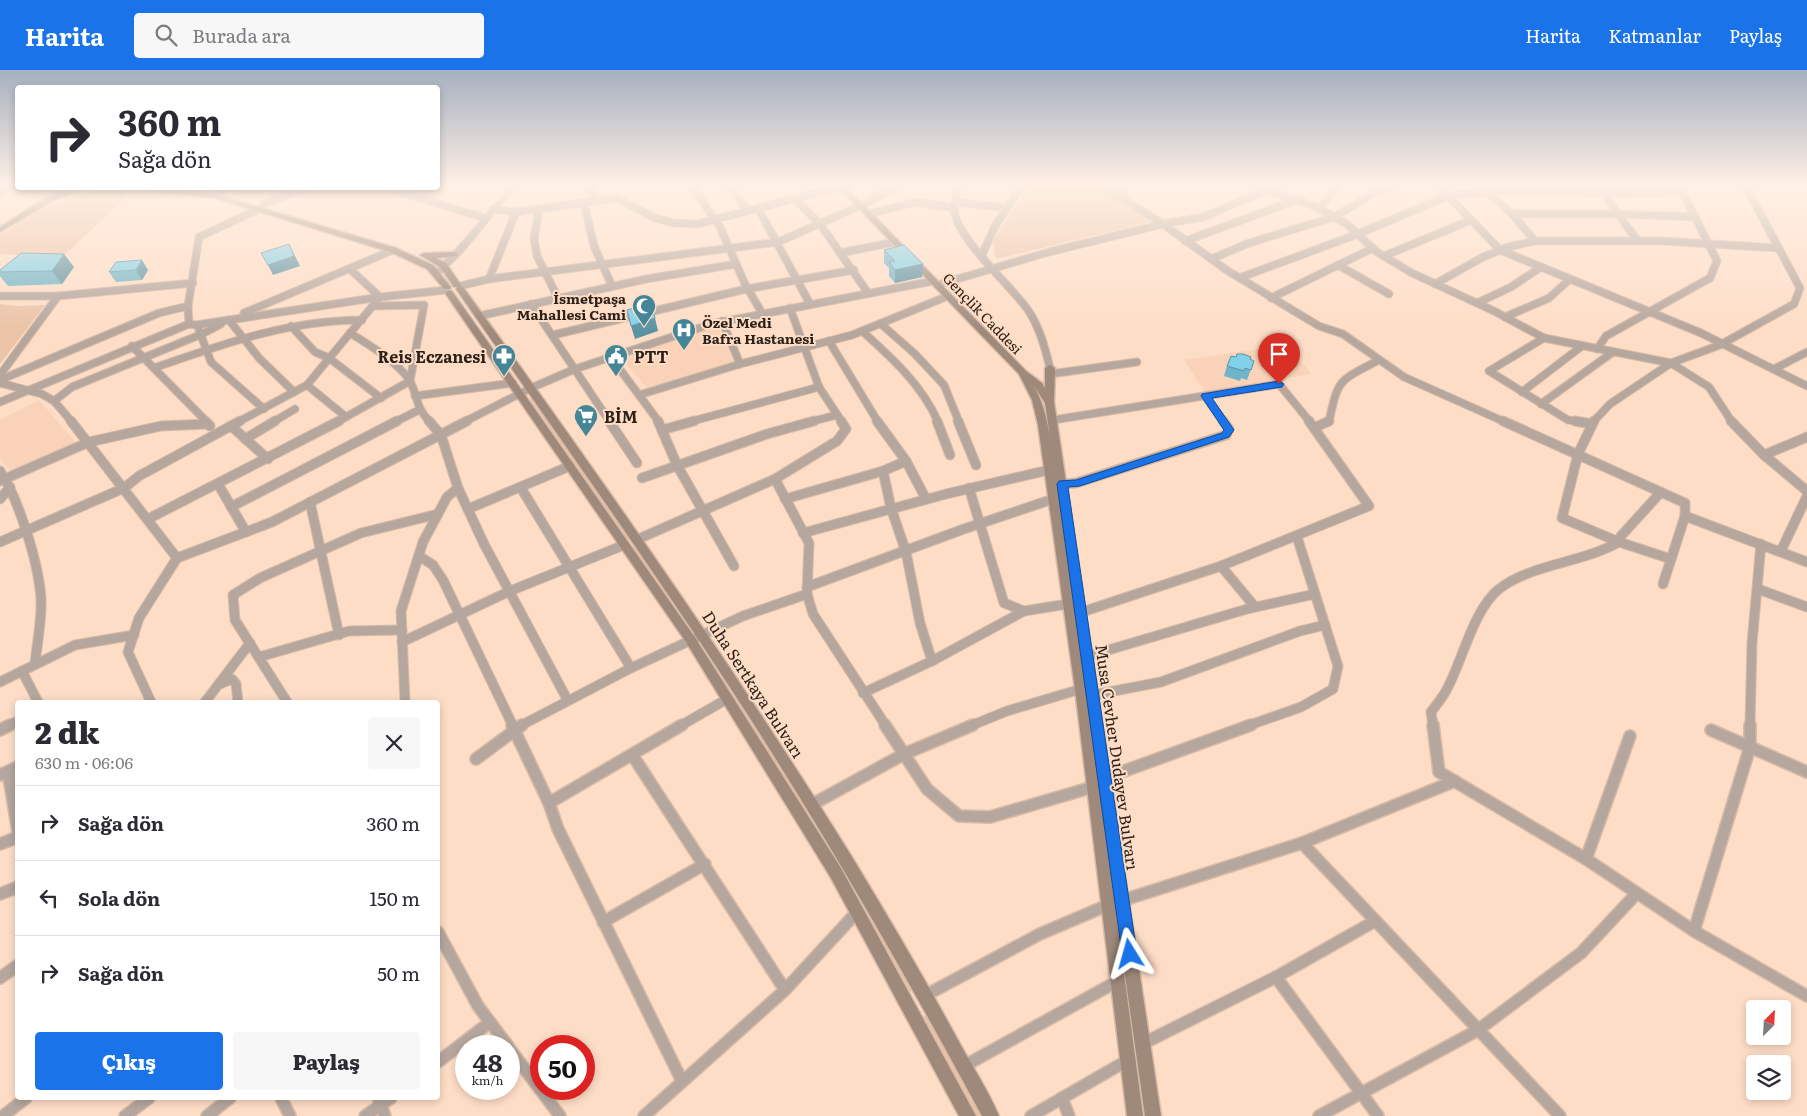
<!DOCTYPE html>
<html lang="tr">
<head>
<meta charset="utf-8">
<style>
  body { margin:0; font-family:Literata,serif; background:#f7f7f7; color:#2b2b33; height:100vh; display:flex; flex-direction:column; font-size:19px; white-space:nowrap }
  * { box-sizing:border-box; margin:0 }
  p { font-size:16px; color:#7c7c81 }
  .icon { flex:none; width:28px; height:28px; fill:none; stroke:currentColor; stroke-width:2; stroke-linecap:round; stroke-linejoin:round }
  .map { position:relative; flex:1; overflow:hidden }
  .panel { position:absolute; left:15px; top:630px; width:425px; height:400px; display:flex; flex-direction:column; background:#fff; border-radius:5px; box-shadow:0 2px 8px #0003 }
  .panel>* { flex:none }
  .banner { position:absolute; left:15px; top:15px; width:425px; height:105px; border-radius:5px; box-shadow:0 2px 8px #0003; background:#fff; color:#2b2b33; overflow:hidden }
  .needle { width:32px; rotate:24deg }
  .tools { position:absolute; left:1746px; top:930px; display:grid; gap:10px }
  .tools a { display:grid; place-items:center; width:45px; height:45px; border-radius:5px; background:#fff; box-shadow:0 2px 8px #0003; font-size:25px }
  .speed { position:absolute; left:455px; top:965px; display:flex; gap:10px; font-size:25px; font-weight:700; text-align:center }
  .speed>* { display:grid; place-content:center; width:65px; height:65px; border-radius:50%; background:#fff; box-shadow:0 2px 8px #0003; line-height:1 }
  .speed small { font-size:12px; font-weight:400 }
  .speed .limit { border:8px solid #d22; background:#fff; color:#111 }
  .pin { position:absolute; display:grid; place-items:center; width:42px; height:42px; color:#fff; margin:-51px -21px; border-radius:50% 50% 50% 0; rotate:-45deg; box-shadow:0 0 5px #0007 }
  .pin .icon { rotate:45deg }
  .me { position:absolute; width:55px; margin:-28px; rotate:352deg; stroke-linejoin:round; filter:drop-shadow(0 0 4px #0008) }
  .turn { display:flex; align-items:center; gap:18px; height:105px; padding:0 20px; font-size:22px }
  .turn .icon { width:65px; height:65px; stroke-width:2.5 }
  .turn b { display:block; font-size:35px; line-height:42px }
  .round { display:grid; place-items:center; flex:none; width:52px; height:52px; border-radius:5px; background:#f7f7f7 }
  .summary { display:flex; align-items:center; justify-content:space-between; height:85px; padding:0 20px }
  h1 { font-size:30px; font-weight:800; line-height:38px }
  .button { display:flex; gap:10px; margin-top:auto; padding:10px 20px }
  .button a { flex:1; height:58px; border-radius:5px; background:#1a73e8; color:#fff; font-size:20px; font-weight:800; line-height:58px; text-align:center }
  .button a+a { background:#f7f7f7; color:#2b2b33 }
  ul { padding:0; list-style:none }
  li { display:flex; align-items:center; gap:15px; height:75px; padding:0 20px; border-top:1px solid #e1e1e2 }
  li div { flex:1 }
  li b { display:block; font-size:19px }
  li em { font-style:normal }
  header { display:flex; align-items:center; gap:30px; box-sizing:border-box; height:70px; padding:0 25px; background:#1a73e8; color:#fff }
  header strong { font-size:24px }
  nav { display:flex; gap:28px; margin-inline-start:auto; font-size:18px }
  .search { width:350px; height:45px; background:#f7f7f7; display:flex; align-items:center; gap:12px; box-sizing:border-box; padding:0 18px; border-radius:5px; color:#7c7c81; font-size:19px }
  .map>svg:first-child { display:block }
</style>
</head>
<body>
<header>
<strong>Harita</strong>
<div class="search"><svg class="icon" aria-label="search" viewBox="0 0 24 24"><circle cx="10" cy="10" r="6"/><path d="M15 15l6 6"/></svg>Burada ara</div>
<nav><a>Harita</a><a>Katmanlar</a><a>Paylaş</a></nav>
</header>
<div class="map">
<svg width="1807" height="1046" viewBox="0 0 1807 1046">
  <rect width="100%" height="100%" fill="#feddc6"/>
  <g fill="#fad2b7">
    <path d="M718,256l16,37 -86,26 -27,-31 34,-13z"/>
    <path d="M1278,276l17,7 16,21 -106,18 -21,-32z"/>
    <path d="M39,330l38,44 -65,29 -12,-14v-39z"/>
  </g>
  <g fill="#ebc3a6">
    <path d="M1029,115h65l57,37 -155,37 -3,-18z"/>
    <path d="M103,120l19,1 6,5 -66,61 -62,-3v-19c35,-22 61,-40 103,-45z"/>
    <path d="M269,138l126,39 44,18 -2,3 -44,-20z"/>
    <path d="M0,234l19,2 26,-1 -45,59z"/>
    <path d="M530,329h2l97,139 -3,1z"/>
    <path d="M635,477l59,84 -3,2 -59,-85z"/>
    <path d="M701,572l143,225 69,123 -3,2 -68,-124 -143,-224z"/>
    <path d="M926,944l55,102h-4l-54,-99z"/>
  </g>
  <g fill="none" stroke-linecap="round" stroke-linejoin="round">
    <g stroke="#d8bba7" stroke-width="9">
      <g id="minor-far2">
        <path d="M589,115l7,16"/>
        <path d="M691,115l29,42 25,57 17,29"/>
        <path d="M729,115l19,26"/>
        <path d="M959,115c-2,7 -5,15 -5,23 2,31 56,76 74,102 12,18 17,38 22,58"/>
        <path d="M1100,115l63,39 65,47 91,55 24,8 61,43 101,45"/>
        <path d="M1123,115v15"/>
        <path d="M1254,115l58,20 35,19 30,28 35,21 82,38 50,27 127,25 38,24 23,35"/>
        <path d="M1438,115l62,65 201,83 106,53"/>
        <path d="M1598,115l20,29 78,3"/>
        <path d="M387,118l98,30"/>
        <path d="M1486,121l26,23 23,27"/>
        <path d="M0,122l12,-7"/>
        <path d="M795,129l25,25 48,69"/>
        <path d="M955,132l51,6"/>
        <path d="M584,133l10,43 18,40"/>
        <path d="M264,134l41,-16"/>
        <path d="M758,138l52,96"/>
        <path d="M259,139l-60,28 -11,69 1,18 7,1 184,-28 66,-7"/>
        <path d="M493,139l23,3 101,-14 38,20 19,5 23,1 150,-39"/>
        <path d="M539,139l-5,30 3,17 21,42"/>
        <path d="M1319,139l20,-24"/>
        <path d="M868,144l48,-12 38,6"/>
        <path d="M1512,144h106l19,26"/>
        <path d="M1185,171l111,-41"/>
        <path d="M840,183l55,-11"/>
        <path d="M982,185l13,-29 27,-41"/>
        <path d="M1384,186l87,-36"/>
        <path d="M1211,189l38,-16 85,-26 40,-24 23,-8"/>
        <path d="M1338,195l51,29"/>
        <path d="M1239,208l119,-44 90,-38 57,-6 106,3 71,-1"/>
        <path d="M489,209l27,-67"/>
        <path d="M1435,214l48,-27 25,-10 27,-6h127l116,7"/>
        <path d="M937,215l112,-33 114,-28 40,-7 64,-27"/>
        <path d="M460,216l29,-7 289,-37 82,-36 39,-21"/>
        <path d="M0,226h58l135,-13"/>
        <path d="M1271,228l102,-50"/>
        <path d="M1477,233l34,-16 30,-20"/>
        <path d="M531,234l79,118"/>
        <path d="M790,238l29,79 23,35"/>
        <path d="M244,243l149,-63"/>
        <path d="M479,246l167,-37 90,-15"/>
        <path d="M1505,247l44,-19 21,-19"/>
        <path d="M229,250l30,38 35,34"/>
        <path d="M722,251l18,43"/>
        <path d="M881,254l34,30 29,31 15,37"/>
        <path d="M291,256l24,26 14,6 52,40"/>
        <path d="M199,260l12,32 53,47"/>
        <path d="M862,261c29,26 61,55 76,91"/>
        <path d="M350,263c18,11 49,30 60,48 9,17 4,24 20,41"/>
        <path d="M553,265l193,-46 108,-19"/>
        <path d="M1544,268l-55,33 79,49 15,2"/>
        <path d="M829,271l49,81"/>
        <path d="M132,276l75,76"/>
        <path d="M1597,279l9,-13 104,-58 7,-17 -38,-76"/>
        <path d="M610,286l49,66"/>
        <path d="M154,298c69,-24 135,-48 208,-48"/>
        <path d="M1774,299l33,-17"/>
        <path d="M1050,304l87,-12"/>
        <path d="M0,305l58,-79"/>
        <path d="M0,310l159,-67 29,-7"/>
        <path d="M0,313l42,11 12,7 18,21"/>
        <path d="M307,315l39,32"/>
        <path d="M1522,322l60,-46"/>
        <path d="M639,325l101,-31 112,-29 96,-39"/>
        <path d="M415,326l98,-13"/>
        <path d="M1205,326l19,26"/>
        <path d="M54,331l18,-14 130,-53 19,-10"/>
        <path d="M0,332l189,-78"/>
        <path d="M1541,334l72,-52"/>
        <path d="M1053,350l226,-36 31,38"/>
        <path d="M238,352l69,-37 73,-88 -29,-27"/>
        <path d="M273,352l22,-13"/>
        <path d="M337,352l73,-41 14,-76 -51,1"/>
        <path d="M395,352l24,-12"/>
        <path d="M464,352l67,-34 44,-19 136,-45 222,-43"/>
        <path d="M689,352l130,-35"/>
        <path d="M809,352l28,-7"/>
        <path d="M1329,352c9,-44 10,-41 50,-62"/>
        <path d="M1593,352l17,-18 61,-41 49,-18 74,-41 6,-16 -55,-103"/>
      </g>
    </g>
    <g stroke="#d8bba7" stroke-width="11">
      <g id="minor-far1">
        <path d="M71,351l106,137"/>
        <path d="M205,351l5,5"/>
        <path d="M429,351l12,14 17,53 26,56 83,155"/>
        <path d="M609,351l28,42"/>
        <path d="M658,351l19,44 57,101"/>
        <path d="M877,351l29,40 20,38"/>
        <path d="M937,351l13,34"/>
        <path d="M958,351l18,44"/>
        <path d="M1503,351l182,82v13l122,46"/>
        <path d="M1575,351l17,3"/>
        <path d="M1594,351l-16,33 -16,64 57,24 52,17"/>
        <path d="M1731,351l33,34 43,36"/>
        <path d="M231,356l37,33"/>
        <path d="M1314,358l15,-7"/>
        <path d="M662,360l32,-9"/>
        <path d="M245,369l30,-18"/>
        <path d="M1764,385l43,-18"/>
        <path d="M906,391l-23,10 8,37 15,44 14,71 12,38"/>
        <path d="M0,401c19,29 39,93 41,128 1,21 -4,44 -6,65"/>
        <path d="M642,408l125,-44 47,-13"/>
        <path d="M775,409l34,64 -2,51 6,20 73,112"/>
        <path d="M0,411l89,-39 72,-16 47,-2"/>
        <path d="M218,414l28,48"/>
        <path d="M1063,414l13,-1 150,-48 3,-6 -6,-8"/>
        <path d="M521,418l110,180"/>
        <path d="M969,418l35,115 20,8"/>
        <path d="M0,429l10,-12"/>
        <path d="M785,429l98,-28"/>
        <path d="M310,432l29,133"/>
        <path d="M231,437l166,-86"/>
        <path d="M468,439l102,-43"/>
        <path d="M148,449l191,-98"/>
        <path d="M803,463l143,-39 103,-24"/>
        <path d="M636,470l139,-61 62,-38 9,-12 -5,-8"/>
        <path d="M0,472l124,-54 15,-12 101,-55"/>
        <path d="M1781,481l26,-55"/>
        <path d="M419,486l14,9 10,15 70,146"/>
        <path d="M1221,496l34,41"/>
        <path d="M1663,514l22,-68"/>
        <path d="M807,517l154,-57 92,-31"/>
        <path d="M1758,519l49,18"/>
        <path d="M1082,542l139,-46 148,-60 -60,-85"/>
        <path d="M402,572l108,-51 114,-46"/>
        <path d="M1088,586l159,-47 68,-15"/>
        <path d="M259,587l90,-26 53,-1"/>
        <path d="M22,601l16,31"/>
        <path d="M0,612l75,-37 59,-10"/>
        <path d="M220,614l12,-5 4,5 2,18"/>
        <path d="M863,623l69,-32 92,-50 44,-7"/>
        <path d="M1093,625l68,-13 139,-51 25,-6"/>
        <path d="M151,632l-23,-50 11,-34 38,-60 95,-36 195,-101"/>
        <path d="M205,632l45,-59"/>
        <path d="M287,632l-52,-82 -2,-25 27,-17 101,-45 77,-19"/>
        <path d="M405,632l-4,-91 22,-69 24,-45 11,-9"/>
        <path d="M7,656l11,-5"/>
        <path d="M520,656l111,-58 112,-52 64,-22"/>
        <path d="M680,656l47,-27"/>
        <path d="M970,656l37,-15 74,-22"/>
        <path d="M1247,656l54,-19 32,-18 5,-23 -41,-129"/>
        <path d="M1433,656l-2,-14c6,-8 13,-16 17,-25 15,-29 26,-78 51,-98 32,-25 83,-26 120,-47l2,-6 40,-44"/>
        <path d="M1750,656l2,-83 9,-99"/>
      </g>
    </g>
    <g stroke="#d8bba7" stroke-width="14">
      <g id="minor">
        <path d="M512,655l37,78 9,26 124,252"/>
        <path d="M885,655l42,64 32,27 31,1 103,-30"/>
        <path d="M1433,655l6,47 147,87 108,72 113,65"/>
        <path d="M0,660l10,-5"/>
        <path d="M1711,660l96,42"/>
        <path d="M633,686l152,234"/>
        <path d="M476,689l46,-34"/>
        <path d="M8,702l10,59"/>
        <path d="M0,705l18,-8"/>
        <path d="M1105,708l146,-53"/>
        <path d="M549,733l133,-78"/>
        <path d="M813,734l91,-50 69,-29"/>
        <path d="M1302,773l258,273"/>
        <path d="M0,774l18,-7"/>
        <path d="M1586,789l44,-123"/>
        <path d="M0,824l18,-7"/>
        <path d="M603,852l102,-58"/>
        <path d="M1694,861l56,-184v-22"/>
        <path d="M438,862l40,74 30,40"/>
        <path d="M1276,907l102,139"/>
        <path d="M0,908l18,-13"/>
        <path d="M926,925l114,-61 68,-29 194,-62 153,-62"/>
        <path d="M1142,974l134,-67 99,-56"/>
        <path d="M509,978l51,68"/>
        <path d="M438,992l52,-40"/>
        <path d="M964,996l154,-85"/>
        <path d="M281,1028l9,18"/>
        <path d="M378,1028l7,18"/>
        <path d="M1062,1028l7,18"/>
        <path d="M3,1046l23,-18"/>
        <path d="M125,1046l24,-18"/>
        <path d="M207,1046l23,-18"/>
        <path d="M365,1046l26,-18"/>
        <path d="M644,1046l141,-126 72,-78"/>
        <path d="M1031,1046l97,-56"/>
        <path d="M1319,1046l159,-86 103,-77 56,-60"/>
      </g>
    </g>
    <g stroke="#d8bba7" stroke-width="2">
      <g id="tertiary">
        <path d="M511,115h7l-55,67 -23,23h-6v-4l23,-23z"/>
        <path d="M226,118h7l-10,5h-4v-2z"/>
      </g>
    </g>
    <g stroke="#d8bba7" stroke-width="3">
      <g id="secondary">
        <path d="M836,115h8l182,186 16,12 3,5v-20l5,-3 5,3 -1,34 107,714h-16l-32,-225 30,225h-16l-52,-427 -37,-264 -6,-25 -13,-26zM1034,316l11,17 11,75c-5,-32 -7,-65 -22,-92z"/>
        <path d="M61,118h25l-33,13 -53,31v-5l47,-30 16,-6 -3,-2z"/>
        <path d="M136,118h21l58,6 181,54 37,17 18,22 -1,2h-6l-17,-20 -37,-17 -176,-54 -74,-8z"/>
        <path d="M454,182l4,2 -1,2 -21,2 10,5 15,22 -1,1 3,1c135,187 267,374 389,570 37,61 73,122 107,185 13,24 29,48 40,74h-17c-77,-143 -158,-284 -247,-421 -90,-138 -185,-271 -279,-406l1,-2h-3l-14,-20 -20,-12 4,-2z"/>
        <path d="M449,220l3,1 242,345 147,232 135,248h-17l-128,-238 -145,-236 -241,-349z"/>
      </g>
    </g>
    <use href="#minor-far2" stroke="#b5a79e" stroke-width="7"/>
    <use href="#minor-far1" stroke="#b5a79e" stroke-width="9"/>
    <use href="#minor" stroke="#b5a79e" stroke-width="11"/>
    <use href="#tertiary" fill="#b5a79e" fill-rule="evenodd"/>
    <use href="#secondary" fill="#9e897b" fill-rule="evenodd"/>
  </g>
  <g fill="#6fb4c8">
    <path d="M884,180l38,27 -27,6 -6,-7v-8l-5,-5z"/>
    <path d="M74,197l-12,17 -54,2 -8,-10v-6z"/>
    <path d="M148,200l-6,10 -26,2 -7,-10z"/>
    <path d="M1236,287l18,4 -7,19 -6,-2 -1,3 -16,-5 3,-10z"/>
  </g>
  <g fill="#5a92a3">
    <path d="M289,174l11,22 -27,9 -5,-10z"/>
    <path d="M64,184l10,13 -12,17 -10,-13z"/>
    <path d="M142,190l6,10 -6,10 -6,-10z"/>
    <path d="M923,194l-1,13 -27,6v-13z"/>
    <path d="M655,248l3,13 -23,8 -4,-13z"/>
  </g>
  <g fill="#81d1e9" stroke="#5a92a3">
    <path d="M289,174l5,12 -26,9 -7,-12z"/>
    <path d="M904,175l19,19 -28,6 -6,-8 6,-1 -11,-11z"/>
    <path d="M21,183l43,1 -12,17 -52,1v-2z"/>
    <path d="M142,190l-6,10 -27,2 7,-10z"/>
    <path d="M651,233l4,15 -24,8 -4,-16z"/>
    <path d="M1237,284h6l8,3 -1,2 4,2 -3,9 -6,-2 -1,3 -17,-5 4,-10 5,1z"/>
  </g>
  <linearGradient id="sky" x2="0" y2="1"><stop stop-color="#a6b0c0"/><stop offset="0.44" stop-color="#fff0e5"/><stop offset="1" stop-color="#fff0e5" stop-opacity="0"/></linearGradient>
  <rect width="1807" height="262" fill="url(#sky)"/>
  <path fill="#1a73e8" stroke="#114b97" d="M1279,311l5,3 -2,3 -70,11 22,32 -5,7 -149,49 -12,1 69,467 -2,5 -5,2 -5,-2 -3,-5 -65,-470 2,-3 17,-1 146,-47 2,-3 -23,-34 1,-2z"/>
  <defs>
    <g id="mosque-pin" transform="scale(1.25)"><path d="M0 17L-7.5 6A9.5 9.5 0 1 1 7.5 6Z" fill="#448597" stroke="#feddc6"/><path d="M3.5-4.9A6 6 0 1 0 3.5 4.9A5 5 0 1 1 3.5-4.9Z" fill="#fff"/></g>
    <g id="hospital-pin" transform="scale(1.25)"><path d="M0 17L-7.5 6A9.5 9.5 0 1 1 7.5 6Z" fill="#448597" stroke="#feddc6"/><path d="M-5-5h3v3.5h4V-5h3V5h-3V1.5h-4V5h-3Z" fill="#fff"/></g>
    <g id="pharmacy-pin" transform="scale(1.25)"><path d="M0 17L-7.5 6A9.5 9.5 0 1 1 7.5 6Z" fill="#448597" stroke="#feddc6"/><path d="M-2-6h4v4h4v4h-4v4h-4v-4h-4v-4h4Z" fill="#fff"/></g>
    <g id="civic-pin" transform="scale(1.25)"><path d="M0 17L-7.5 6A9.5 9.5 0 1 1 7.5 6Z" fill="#448597" stroke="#feddc6"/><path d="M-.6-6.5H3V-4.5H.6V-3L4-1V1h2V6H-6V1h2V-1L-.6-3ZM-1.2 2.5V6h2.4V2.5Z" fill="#fff"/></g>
    <g id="supermarket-pin" transform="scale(1.25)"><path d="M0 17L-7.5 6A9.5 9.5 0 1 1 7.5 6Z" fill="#448597" stroke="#feddc6"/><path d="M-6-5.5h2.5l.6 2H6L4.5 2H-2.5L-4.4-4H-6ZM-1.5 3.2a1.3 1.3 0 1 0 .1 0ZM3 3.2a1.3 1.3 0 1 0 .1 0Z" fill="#fff"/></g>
  </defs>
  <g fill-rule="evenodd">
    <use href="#mosque-pin" x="644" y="236"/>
    <use href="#hospital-pin" x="684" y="260"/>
    <use href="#pharmacy-pin" x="504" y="286"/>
    <use href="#civic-pin" x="616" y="286"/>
    <use href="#supermarket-pin" x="586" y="346"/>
  </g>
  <g text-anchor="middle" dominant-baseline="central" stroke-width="4" stroke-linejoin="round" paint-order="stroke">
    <g font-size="14" font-weight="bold" fill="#2c2018" stroke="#feddc6" text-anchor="end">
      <text x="626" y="228">İsmetpaşa<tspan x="626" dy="16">Mahallesi Cami</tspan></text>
      <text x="702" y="252" text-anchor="start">Özel Medi<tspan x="702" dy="16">Bafra Hastanesi</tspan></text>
    </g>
    <g font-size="14" fill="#2c2018" stroke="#feddc6">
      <text transform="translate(983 243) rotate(46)">Gençlik Caddesi</text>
    </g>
    <g font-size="16" font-weight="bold" fill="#2c2018" stroke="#feddc6" text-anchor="start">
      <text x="486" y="286" text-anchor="end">Reis Eczanesi</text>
      <text x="634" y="286">PTT</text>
      <text x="604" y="346">BİM</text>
    </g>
    <g font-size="16" fill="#2c2018" stroke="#feddc6">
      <text transform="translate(754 614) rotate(57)">Duha Sertkaya Bulvarı</text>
      <text transform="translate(1118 687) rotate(82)">Musa Cevher Dudayev Bulvarı</text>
    </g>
  </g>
</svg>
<div class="tools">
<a><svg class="needle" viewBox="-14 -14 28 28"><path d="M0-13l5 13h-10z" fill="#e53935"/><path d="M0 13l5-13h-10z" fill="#7c7c81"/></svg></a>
<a><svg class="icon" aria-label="layers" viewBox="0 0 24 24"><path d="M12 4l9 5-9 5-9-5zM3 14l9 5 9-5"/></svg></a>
</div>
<div class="speed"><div>48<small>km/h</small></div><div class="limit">50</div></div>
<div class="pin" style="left:1279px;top:314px;background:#d93025"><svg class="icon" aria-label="arrive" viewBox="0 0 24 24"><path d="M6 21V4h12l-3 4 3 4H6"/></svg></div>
<svg class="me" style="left:1130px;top:884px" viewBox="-20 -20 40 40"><path d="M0-17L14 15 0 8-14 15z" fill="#1a73e8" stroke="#fff" stroke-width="4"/></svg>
<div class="banner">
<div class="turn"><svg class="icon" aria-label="right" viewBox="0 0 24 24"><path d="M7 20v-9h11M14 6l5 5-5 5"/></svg><div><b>360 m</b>Sağa dön</div></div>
</div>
<section class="panel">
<div class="summary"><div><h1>2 dk</h1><p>630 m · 06:06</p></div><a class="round"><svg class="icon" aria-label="close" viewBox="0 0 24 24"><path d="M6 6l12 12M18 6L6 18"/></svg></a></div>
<ul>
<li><svg class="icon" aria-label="right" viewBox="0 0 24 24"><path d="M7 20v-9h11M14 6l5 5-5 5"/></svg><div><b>Sağa dön</b></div><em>360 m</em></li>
<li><svg class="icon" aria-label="left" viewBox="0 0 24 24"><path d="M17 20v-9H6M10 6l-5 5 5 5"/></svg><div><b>Sola dön</b></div><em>150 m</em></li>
<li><svg class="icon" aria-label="right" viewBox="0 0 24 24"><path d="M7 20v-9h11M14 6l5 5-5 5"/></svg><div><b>Sağa dön</b></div><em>50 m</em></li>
</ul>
<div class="button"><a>Çıkış</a><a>Paylaş</a></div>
</section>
</div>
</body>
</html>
